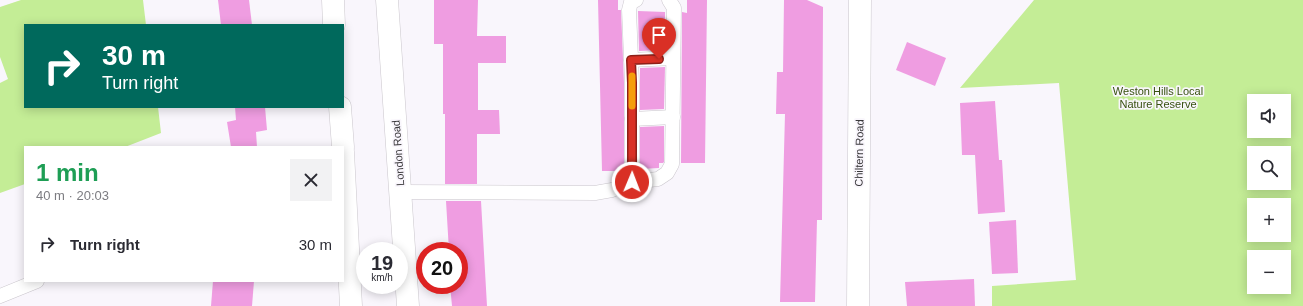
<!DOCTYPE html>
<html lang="en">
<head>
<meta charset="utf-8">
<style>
  body { margin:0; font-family:Helvetica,sans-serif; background:#f2f2f3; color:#2b2b33; height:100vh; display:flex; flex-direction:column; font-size:15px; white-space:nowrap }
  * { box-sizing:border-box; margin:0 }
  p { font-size:13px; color:#7c7c81 }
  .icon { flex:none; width:22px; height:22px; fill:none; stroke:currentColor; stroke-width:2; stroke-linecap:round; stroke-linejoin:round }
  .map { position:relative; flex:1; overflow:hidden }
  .drawer { position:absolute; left:24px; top:146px; width:320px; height:136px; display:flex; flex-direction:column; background:#fff; border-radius:0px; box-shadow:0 2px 10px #0003 }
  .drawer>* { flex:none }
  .top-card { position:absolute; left:24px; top:24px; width:320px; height:84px; border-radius:0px; box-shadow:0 2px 10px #0003; background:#00695c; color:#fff; overflow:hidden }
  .controls { position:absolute; left:1247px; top:94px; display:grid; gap:8px }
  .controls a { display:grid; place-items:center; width:44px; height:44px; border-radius:0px; background:#fff; box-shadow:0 2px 10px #0003; font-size:20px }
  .speed { position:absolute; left:356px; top:242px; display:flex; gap:8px; font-size:20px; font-weight:700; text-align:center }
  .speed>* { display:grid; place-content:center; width:52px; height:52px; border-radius:50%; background:#fff; box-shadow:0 2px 10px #0003; line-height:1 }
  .speed small { font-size:10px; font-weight:400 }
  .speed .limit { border:6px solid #d22; background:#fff; color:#111 }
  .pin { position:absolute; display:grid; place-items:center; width:34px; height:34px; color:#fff; margin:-41px -17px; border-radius:50% 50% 50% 0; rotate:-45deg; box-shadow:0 0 4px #0007 }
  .pin .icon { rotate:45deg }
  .me { position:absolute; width:44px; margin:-22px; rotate:1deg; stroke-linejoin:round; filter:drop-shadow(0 0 3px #0008) }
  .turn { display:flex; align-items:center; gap:14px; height:84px; padding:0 12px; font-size:18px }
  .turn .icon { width:52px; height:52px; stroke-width:2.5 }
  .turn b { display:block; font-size:28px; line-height:34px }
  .round { display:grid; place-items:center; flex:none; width:42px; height:42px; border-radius:0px; background:#f2f2f3 }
  .overview { display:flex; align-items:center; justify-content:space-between; height:68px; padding:0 12px }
  h1 { font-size:24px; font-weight:700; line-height:30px; color:#1e9e55 }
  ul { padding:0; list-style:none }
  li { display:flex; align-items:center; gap:12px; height:60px; padding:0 12px }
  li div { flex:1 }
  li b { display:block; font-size:15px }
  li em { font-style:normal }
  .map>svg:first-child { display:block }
</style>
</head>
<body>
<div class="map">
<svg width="1303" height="306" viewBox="0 0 1303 306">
  <rect width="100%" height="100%" fill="#f9f6fc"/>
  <g fill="#c4ed96" fill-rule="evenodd">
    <path d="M21,0h122l3,25h-121v82h133l3,26 -36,14h-100v37l-25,9v-110l8,-4 -8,-22v-50z"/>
    <path d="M1034,0h269v306h-311v-20l84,-6 -17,-197 -99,5zM1254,101h30v30h-30zM1254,153h30v30h-30zM1254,205h30v30h-30zM1254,257h30v30h-30z"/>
  </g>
  <g fill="#ef9de1">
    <path d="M218,0h31l3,25h-31z"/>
    <path d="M434,0h44l-1,36h29v27h-28v47h21l1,24h-23v50h-32v-70h-2v-70h-9z"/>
    <path d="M598,0h20v10h3l3,73v87l-2,1h-20z"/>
    <path d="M687,0h20l-2,163h-24l1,-151 5,1z"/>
    <path d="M784,0h23l16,7 -1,213h-5l-2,82h-35l5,-188h-9l1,-42h6z"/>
    <path d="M638,11l27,1v38l-26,1z"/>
    <path d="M907,42l39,16 -11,28 -39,-16z"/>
    <path d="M665,67l-1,42 -24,1v-42z"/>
    <path d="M995,101l4,59h3l3,52 -27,2 -3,-59h-13l-2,-52z"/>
    <path d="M235,107h30l2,23 -11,2 1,15h-26l-4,-25 9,-2z"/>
    <path d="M664,126v36l-1,1h-4v5l-19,1v-42z"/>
    <path d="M446,201h35l6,105h-35l-2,-21h9v-34h-10z"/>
    <path d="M1016,220l2,53 -26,1 -3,-52z"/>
    <path d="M974,279l1,27h-68l-2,-24z"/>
    <path d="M213,281h41l-2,25h-41z"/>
  </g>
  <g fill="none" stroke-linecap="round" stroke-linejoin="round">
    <g stroke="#cac6cc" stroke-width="15">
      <g id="service">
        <path d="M631,60l42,-2"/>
        <path d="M632,119l41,-2"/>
        <path d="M632,182v-99l-3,-73 2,-8 5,-2"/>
        <path d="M401,192l194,1 17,-3 20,-8 26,-3 9,-6 5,-9 2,-156 -5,-8"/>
        <path d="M0,296l37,-15"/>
      </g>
    </g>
    <g stroke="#cac6cc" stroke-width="23">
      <g id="minor">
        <path d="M387,0l21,306"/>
        <path d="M858,306l2,-306"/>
      </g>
    </g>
    <g stroke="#cac6cc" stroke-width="23">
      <g id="secondary">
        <path d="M333,0l1,25"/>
        <path d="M340,107l3,40"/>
        <path d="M343,152l8,154"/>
      </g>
    </g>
    <use href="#service" stroke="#fff" stroke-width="14"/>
    <use href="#minor" stroke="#fff" stroke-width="22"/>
    <use href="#secondary" stroke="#fff" stroke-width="22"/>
  </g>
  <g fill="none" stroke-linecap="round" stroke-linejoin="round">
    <g stroke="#8d1f18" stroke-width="10">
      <path id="route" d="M632,182v-99l-1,-23 28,-1"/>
    </g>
    <use href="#route" stroke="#d93025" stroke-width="7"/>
    <path stroke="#f59e0b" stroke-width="7" d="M632,76v30"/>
  </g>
  <g text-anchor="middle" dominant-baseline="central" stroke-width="3.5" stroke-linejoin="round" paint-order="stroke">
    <g font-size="11" fill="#37510f" stroke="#f9f6fc">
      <text x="1158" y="91">Weston Hills Local<tspan x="1158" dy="13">Nature Reserve</tspan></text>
    </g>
    <g font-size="11" fill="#3a393b" stroke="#f9f6fc">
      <text transform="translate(398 153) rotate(-94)">London Road</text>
      <text transform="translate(859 153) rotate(-89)">Chiltern Road</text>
    </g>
  </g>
</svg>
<div class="controls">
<a><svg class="icon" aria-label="sound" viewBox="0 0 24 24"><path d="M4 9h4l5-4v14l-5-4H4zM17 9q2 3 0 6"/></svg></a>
<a><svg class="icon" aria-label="search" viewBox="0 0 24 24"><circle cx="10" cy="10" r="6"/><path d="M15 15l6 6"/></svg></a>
<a>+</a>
<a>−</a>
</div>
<div class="speed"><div>19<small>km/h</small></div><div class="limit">20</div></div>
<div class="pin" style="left:659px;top:59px;background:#d93025"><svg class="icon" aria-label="arrive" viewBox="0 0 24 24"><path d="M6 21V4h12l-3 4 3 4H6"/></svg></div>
<svg class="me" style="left:632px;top:182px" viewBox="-20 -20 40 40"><circle r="17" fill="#d93025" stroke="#fff" stroke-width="3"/><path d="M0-11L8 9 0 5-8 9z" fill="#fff"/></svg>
<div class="top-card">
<div class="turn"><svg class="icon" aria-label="right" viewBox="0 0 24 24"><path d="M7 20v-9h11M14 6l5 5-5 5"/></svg><div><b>30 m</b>Turn right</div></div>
</div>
<section class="drawer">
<div class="overview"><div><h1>1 min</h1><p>40 m · 20:03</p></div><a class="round"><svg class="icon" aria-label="close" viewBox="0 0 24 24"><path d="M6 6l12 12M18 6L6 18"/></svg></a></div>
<ul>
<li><svg class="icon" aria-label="right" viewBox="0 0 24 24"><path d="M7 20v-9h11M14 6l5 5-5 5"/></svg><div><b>Turn right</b></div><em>30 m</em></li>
</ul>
</section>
</div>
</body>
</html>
